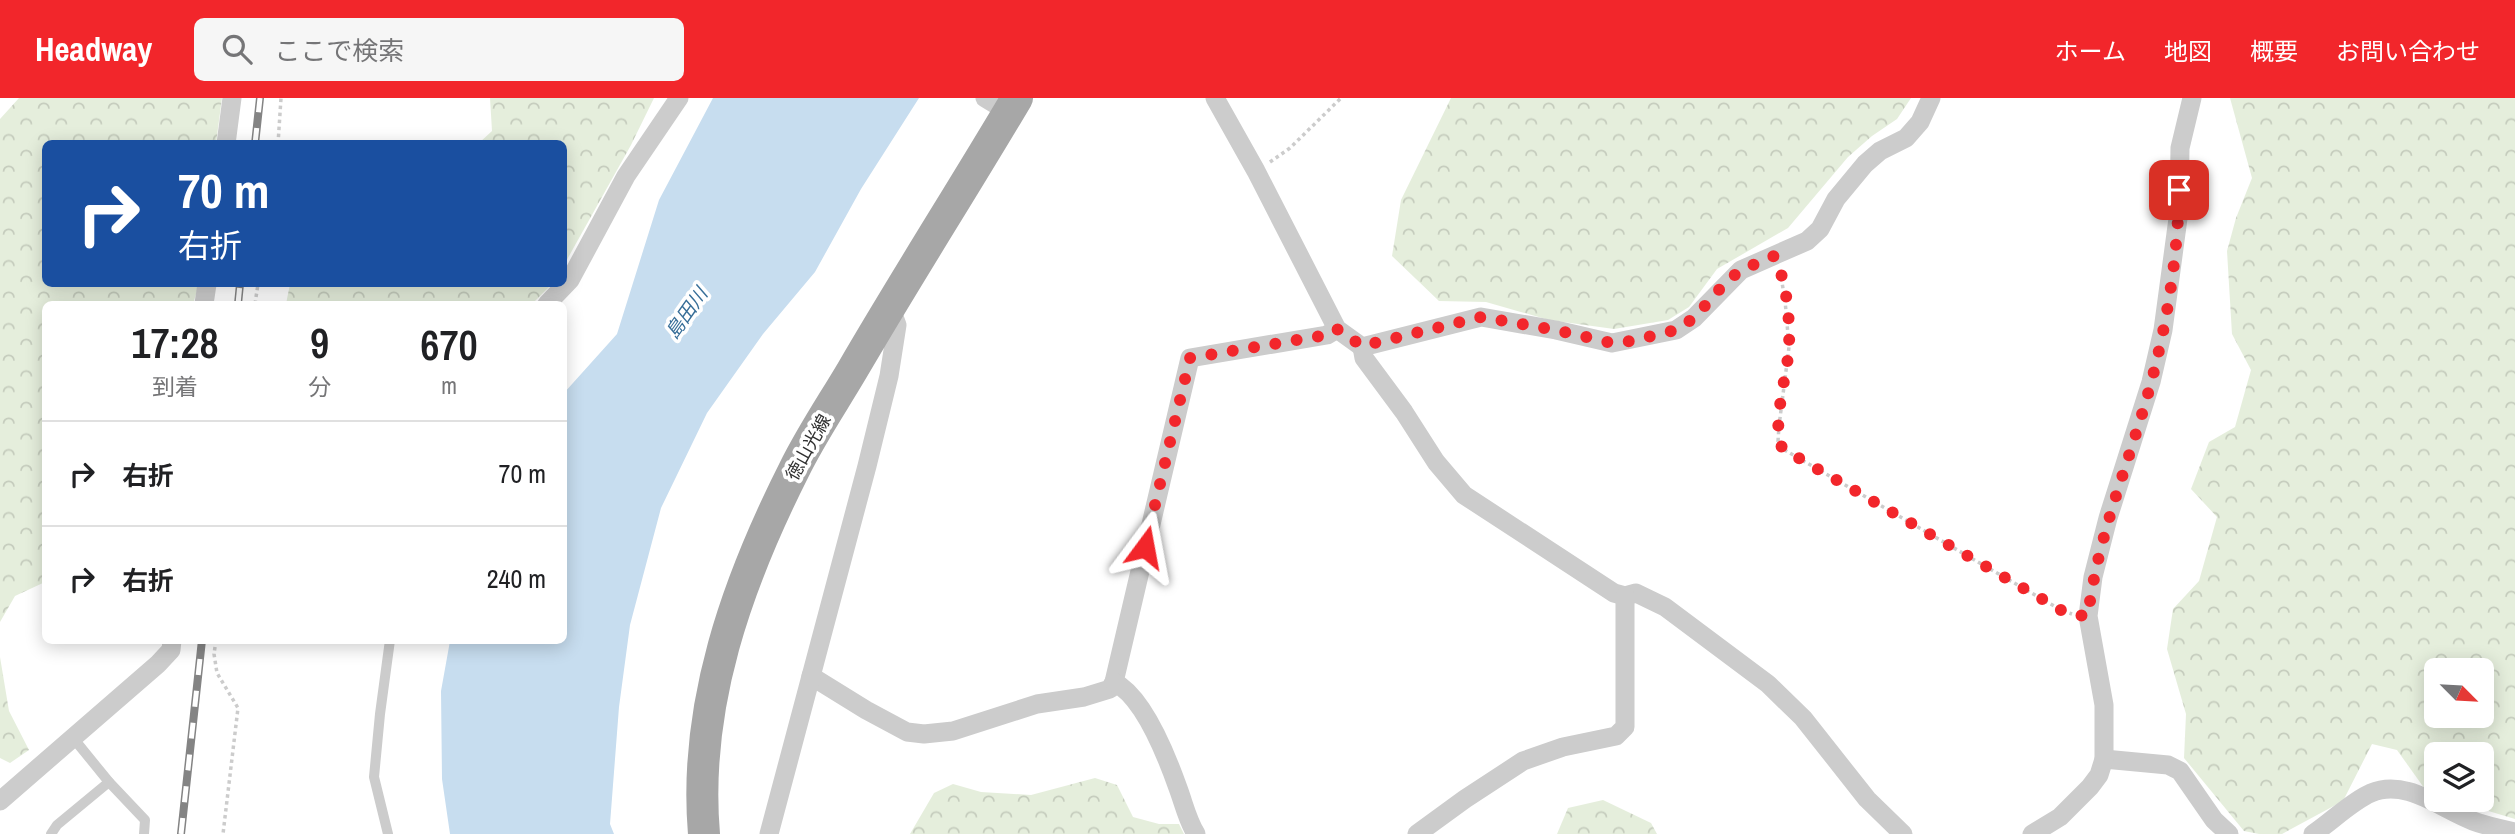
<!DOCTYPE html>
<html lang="ja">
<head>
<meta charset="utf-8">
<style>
  body { margin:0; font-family:"Archivo Narrow","Noto Sans JP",sans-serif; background:#f6f6f6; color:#202124; height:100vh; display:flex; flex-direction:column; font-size:26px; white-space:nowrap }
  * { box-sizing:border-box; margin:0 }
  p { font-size:23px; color:#757577 }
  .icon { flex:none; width:38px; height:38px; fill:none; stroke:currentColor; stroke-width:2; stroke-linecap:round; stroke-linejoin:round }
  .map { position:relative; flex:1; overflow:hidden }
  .panel { position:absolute; left:42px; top:203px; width:525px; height:343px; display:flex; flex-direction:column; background:#fff; border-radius:10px; box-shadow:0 4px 18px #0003 }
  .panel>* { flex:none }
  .banner { position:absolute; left:42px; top:42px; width:525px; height:147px; border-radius:10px; box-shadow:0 4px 18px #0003; background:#1a4fa0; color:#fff; overflow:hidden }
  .needle { width:46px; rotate:114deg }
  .controls { position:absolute; left:2424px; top:560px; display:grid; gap:14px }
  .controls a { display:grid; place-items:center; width:70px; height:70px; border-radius:10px; background:#fff; box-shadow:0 4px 18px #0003; font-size:35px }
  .pin { position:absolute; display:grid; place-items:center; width:60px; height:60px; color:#fff; margin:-30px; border-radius:14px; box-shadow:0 4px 10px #0006 }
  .me { position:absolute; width:77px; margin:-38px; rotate:13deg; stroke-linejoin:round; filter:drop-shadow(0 0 5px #0008) }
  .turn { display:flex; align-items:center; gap:24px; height:147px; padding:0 21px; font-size:32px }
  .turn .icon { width:91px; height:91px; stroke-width:2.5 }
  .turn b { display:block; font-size:49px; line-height:60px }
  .eta { display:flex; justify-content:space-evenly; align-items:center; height:119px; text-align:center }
  .eta b { font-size:42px; font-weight:600; line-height:49px }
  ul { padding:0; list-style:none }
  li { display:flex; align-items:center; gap:21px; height:105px; padding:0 21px; border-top:2px solid #e0e0e0 }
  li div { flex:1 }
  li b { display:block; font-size:26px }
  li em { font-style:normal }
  header { display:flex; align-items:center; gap:42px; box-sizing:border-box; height:98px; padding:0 35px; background:#f2262b; color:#fff }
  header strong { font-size:33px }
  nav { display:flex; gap:38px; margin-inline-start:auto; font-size:24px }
  .search { width:490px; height:63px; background:#f6f6f6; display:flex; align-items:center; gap:18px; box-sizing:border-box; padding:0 24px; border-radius:10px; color:#757577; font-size:26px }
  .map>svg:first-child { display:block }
</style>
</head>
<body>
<header>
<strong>Headway</strong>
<div class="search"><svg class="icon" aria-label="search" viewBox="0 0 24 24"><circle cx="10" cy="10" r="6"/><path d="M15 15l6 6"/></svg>ここで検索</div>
<nav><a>ホーム</a><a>地図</a><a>概要</a><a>お問い合わせ</a></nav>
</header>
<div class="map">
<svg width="2515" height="736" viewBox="0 0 2515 736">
  <defs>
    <pattern id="forest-crowns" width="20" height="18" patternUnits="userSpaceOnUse" patternTransform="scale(1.75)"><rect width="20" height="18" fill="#e5eedc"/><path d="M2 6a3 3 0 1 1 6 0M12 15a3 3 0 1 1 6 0" fill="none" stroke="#c5ccbd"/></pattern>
  </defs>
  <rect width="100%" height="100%" fill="#fff"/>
  <g fill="url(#forest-crowns)" fill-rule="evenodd">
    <path d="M19,0h203l-6,45 -170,1v140h153l-6,20h-147l-1,278 -30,14 -15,26v-503z"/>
    <path d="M490,0h164l-23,47 -67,120v-121l-85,-1 13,-12z"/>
    <path d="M1451,0h460l-14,21 -25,17 -24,21 -60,71 -71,41 -28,38 -21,13 -54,9 -65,-9 -63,-18 -47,-1 -47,-45 9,-56z"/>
    <path d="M2230,0h285v721l-63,-19h30v-46h-46v41l-9,-3 -30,-42 -25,-6 -29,57 -61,33h-23l-15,-3 -60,-73 2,-44 -19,-65 6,-40 26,-28 18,-64 -26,-28 18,-47 26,-15 16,-57 -19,-36 -5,-83 9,-33 16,-40zM2436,572h46v46h-46z"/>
    <path d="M290,186h262l-20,20h-246z"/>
    <path d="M0,559l9,54 20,39 -19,13 -10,-5z"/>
    <path d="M1095,680l22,7 16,32 26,7h20l5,10h-274l24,-41 19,-9 28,8 50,3z"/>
    <path d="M1603,702l48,23 6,11h-100l11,-26z"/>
  </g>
  <path fill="#c7ddef" d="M713,0h206l-58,91 -46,83 -52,62 -56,79 -46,95 -31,117 -11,82 -9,117 4,10h-164l-8,-55 -1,-88 9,-50 114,-1v-247l53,-59 42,-134z"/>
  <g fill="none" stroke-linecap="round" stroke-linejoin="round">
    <g stroke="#ccc" stroke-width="3.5" stroke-dasharray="3.5 3.5" stroke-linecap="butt">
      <path d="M278,46l3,-46"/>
      <path d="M1270,64l20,-14 51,-50"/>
      <path d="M1780,173l5,29 4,47 -10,79 -1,15 5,8 278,161 11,4"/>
      <path d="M255,206l3,-20"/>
      <path d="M216,542l-2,14 3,19 21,35 -15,126"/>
    </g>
    <g stroke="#ccc" stroke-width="10">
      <path d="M74,641l35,43 36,38 -1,14"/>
      <path d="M51,736l6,-9 52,-43"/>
      <path d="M388,736l-14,-57 6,-63 10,-74"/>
    </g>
    <g stroke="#ccc" stroke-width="19">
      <path d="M985,0l23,14"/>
      <path d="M1215,0l41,73 81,158 25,18 119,-30 75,13 56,13 64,-13 18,-12 47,-48 66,-29 13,-12 16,-30 29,-35 15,-13 26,-13 14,-16 11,-24"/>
      <path d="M226,46l6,-46"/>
      <path d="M204,206l3,-20"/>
      <path d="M547,206l23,-24 56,-104 53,-78"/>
      <path d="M1362,249l2,11 40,54 32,50 28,33 150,98 11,3 11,-3 29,14 103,77 35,34 64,81 36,35"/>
      <path d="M811,578l55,34 41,22 17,2 29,-3 84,-27 47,-7 26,-8 4,-7 76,-324 137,-23 10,-6"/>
      <path d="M1114,584c30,15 53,75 64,106 6,16 9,31 18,46"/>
      <path d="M2104,661l64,6 12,6 34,49 15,14"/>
      <path d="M0,703l158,-137 13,-14 1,-10"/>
      <path d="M769,736l98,-368 22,-90 8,-51 -7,-19"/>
      <path d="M1417,736l48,-35 58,-38 40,-14 53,-11 9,-9v-131"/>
      <path d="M2032,736l28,-17 30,-30 9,-12 5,-16v-54l-16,-89 5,-39 15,-59 43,-136 12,-52 16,-119 1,-63 12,-50"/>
      <path d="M2313,736c18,-12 39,-33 58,-41 35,-15 70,16 102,28 13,5 28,8 42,11"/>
    </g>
    <path stroke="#a7a7a7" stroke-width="32" d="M704,736c-11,-128 33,-251 90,-364 17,-35 39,-67 59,-101 53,-91 110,-180 164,-271"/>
    <g stroke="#848484" stroke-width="8">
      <g id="rail">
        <path d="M255,46l5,-46"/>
        <path d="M238,206l2,-20"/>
        <path d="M181,736l21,-194"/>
      </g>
    </g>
    <use href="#rail" stroke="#fff" stroke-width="5" stroke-dasharray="16" stroke-linecap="butt"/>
  </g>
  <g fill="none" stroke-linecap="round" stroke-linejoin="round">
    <path stroke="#f2262b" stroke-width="12" stroke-dasharray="0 21.6" d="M1145,449l45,-189 137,-23 10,-6 25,17 119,-29 75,13 56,13 19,-2 45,-11 18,-12 32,-36 15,-12 33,-14c13,25 16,63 15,91 -1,25 -19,83 -6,102l278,161 13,5 14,1c10,-83 43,-157 64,-237 16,-61 26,-126 27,-189"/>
  </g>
  <g text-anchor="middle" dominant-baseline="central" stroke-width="7" stroke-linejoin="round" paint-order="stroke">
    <g font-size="18" fill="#2f2f2f" stroke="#fff">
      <text transform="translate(808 349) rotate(-61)">徳山光線</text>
    </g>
    <g font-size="19" font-style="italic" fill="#376e98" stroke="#fff">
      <text transform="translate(686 215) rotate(-55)">島田川</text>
    </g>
  </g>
</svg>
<div class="controls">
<a><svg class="needle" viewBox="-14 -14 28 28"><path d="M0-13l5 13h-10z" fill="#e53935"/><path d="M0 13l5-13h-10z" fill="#757577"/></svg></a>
<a><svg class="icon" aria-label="layers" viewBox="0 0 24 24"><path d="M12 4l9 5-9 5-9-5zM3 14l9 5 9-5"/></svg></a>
</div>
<div class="pin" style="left:2179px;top:92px;background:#d93025"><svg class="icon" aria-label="arrive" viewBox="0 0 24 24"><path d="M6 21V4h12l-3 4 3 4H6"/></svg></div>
<svg class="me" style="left:1145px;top:449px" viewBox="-20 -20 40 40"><path d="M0-17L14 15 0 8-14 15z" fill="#f2262b" stroke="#fff" stroke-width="4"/></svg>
<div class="banner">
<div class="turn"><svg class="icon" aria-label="right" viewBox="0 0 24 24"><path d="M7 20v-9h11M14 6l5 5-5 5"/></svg><div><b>70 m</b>右折</div></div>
</div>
<section class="panel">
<div class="eta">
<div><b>17:28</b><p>到着</p></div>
<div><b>9</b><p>分</p></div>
<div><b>670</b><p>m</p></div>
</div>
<ul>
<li><svg class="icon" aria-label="right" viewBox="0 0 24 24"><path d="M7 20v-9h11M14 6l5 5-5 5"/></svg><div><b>右折</b></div><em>70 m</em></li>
<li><svg class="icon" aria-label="right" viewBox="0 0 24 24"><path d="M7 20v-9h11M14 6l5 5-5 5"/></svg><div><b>右折</b></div><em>240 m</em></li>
</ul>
</section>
</div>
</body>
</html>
